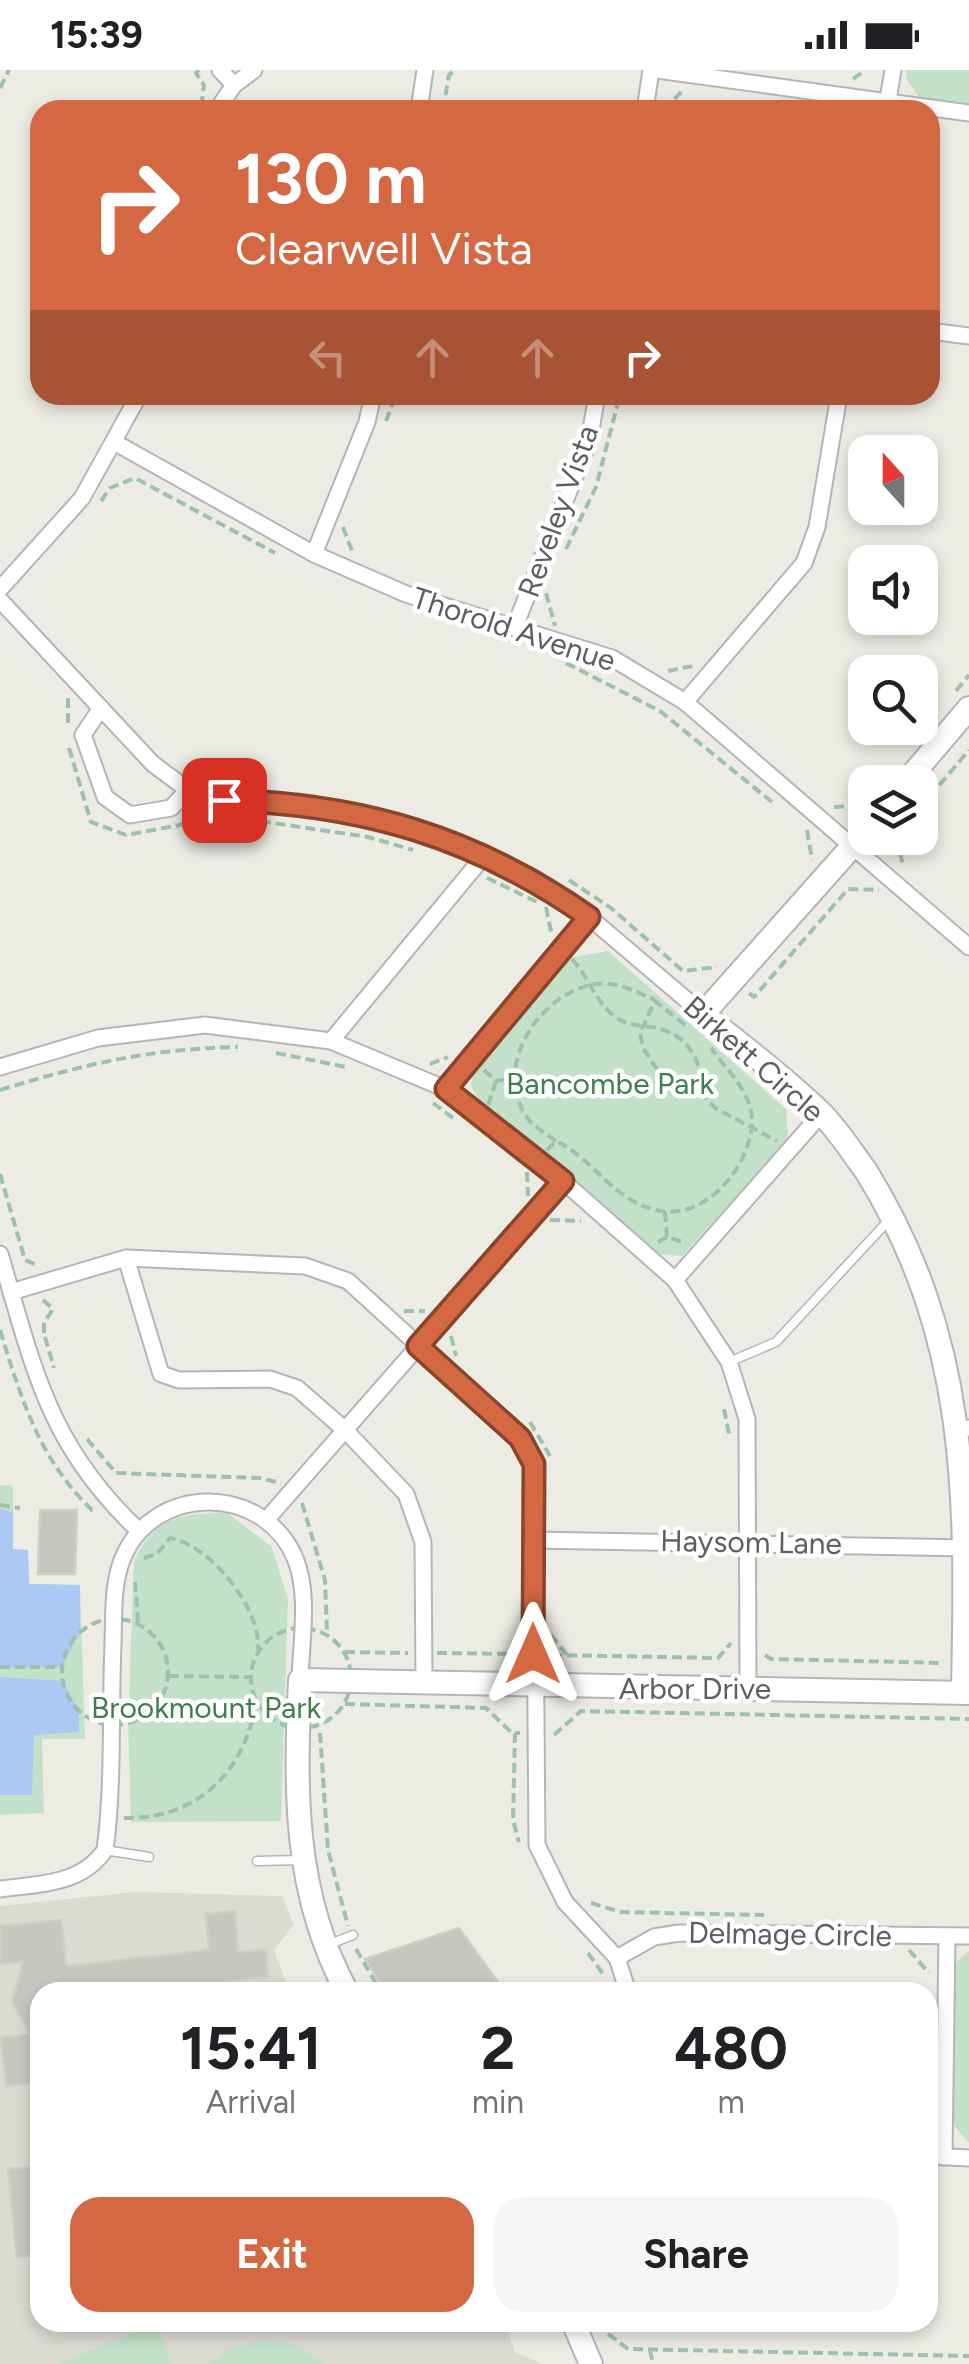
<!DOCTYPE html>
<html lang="en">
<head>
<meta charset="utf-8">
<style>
  body { margin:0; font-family:Figtree,sans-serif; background:#f6f6f6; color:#202124; height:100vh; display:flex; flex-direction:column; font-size:38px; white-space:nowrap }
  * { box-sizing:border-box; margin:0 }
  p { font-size:32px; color:#757577 }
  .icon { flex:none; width:55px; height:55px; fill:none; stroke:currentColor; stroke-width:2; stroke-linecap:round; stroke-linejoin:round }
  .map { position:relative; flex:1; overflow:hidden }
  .drawer { position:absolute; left:30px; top:1912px; width:908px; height:350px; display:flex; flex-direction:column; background:#fff; border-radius:30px; box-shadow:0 5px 15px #0003 }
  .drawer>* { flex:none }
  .top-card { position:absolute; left:30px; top:30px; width:910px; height:305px; border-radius:30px; box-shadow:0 5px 15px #0003; background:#d36843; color:#fff; overflow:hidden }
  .needle { width:65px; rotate:339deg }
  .fabs { position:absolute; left:848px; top:365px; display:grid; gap:20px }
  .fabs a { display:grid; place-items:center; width:90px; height:90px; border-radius:20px; background:#fff; box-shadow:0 5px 15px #0003; font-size:50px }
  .pin { position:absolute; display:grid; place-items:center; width:85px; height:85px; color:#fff; margin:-42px; border-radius:20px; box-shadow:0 5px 15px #0006 }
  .me { position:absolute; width:110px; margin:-55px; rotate:0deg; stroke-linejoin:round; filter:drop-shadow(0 0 8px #0008) }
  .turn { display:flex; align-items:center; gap:35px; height:210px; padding:0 40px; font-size:45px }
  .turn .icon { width:130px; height:130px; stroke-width:2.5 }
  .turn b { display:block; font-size:70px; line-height:85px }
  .lanes { display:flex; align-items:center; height:95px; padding:0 40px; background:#0003; justify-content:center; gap:50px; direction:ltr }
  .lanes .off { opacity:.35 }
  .eta { display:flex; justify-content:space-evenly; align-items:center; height:170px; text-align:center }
  .eta b { font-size:60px; font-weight:700; line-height:70px }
  .primary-button { display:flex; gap:20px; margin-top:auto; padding:20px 40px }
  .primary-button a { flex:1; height:115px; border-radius:30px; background:#d36843; color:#fff; font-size:40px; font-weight:700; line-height:115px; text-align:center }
  .primary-button a+a { background:#f6f6f6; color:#202124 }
  .status { display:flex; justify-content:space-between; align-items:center; height:70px; padding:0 50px; background:#fff; direction:ltr }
  .status svg { height:28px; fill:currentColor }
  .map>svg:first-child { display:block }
</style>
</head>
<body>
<div class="status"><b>15:39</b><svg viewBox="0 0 49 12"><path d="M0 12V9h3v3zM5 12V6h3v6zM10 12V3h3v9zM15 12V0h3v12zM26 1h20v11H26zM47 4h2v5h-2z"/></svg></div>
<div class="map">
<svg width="969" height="2294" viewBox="0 0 969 2294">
  <rect width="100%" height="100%" fill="#ecece4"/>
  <path fill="#dcdbd2" d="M135,1822l147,4 12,28 -20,26 16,42h-250v330l465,1 10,29 27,12h-542v-458z"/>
  <g fill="#c3e1c9">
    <path d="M906,0h63v37l-48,-7 -14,-20z"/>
    <path d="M608,881l178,158 2,31 -106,116 -24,-2 -178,-152 -9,-16 3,-19 94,-109z"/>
    <path d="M0,1415l13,1v63l15,1 1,34 51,1 5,154h-43l2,74 -44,2z"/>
    <path d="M226,1442l45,34 17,52 -7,223 -150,1 -3,-98 6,-163c22,-46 46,-46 92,-49z"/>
    <path d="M969,1881v192l-17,-20v-148l6,-15z"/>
    <path d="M156,2254l16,40h-114z"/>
    <path d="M262,2271l30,3 34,20h-118l24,-16z"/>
  </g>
  <g fill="#acc8f4">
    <path d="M0,1438l13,5v36l15,1 1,34 51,1v47l-18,35 -62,1z"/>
    <path d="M0,1607l63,4 16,30v21l-45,3 -2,60h-32z"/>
  </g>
  <g fill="#c8c6c0" stroke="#d0cfc3" stroke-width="2.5">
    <path d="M40,1440h37l-2,64h-37z"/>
    <path d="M235,1841l3,41 28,-2 2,26 -119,16h-109v90l-34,4 -5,-49 29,-3 -18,-32 11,-40 -23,2v-38l61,-6 5,46 143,-16 -3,-36z"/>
    <path d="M459,1858l46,64h-119l-21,-33z"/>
    <path d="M40,2096v89l-23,2 -9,-88z"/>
  </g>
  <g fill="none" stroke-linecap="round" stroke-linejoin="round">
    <g stroke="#b4b5b9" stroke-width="11">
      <g id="lane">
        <path d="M729,1292l47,-20 112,-121"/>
        <path d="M105,1780l44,7"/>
        <path d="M257,1791l44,-1"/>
        <path d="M330,1874l23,-9"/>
      </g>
    </g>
    <g stroke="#b4b5b9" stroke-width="19">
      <g id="street">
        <path d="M220,0l14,15"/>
        <path d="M657,0l312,43"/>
        <path d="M888,30l5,-30"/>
        <path d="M217,40l17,-25 20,-15"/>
        <path d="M419,40l6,-40"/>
        <path d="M645,40l6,-40"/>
        <path d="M930,261l39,5"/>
        <path d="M114,372l200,112 92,40 206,64 73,44 284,245"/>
        <path d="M314,484l53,-132 6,-27"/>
        <path d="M0,519l82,-91 57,-103"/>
        <path d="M0,530l153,164 35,26 36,10 60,1 96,17 104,38 50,22 55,39 114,97"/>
        <path d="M515,556l74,-185 8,-46"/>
        <path d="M685,632l119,-139 13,-36 22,-132"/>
        <path d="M101,638l-18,27 22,62 25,18 41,-7 17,-18"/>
        <path d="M331,971l153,-185"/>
        <path d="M0,997l98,-29 107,-13 126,16 115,48 117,92 112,99 54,82 18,57 1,269"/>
        <path d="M446,1019l143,-172"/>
        <path d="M0,1184c34,115 48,191 139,277"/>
        <path d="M126,1188l35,116 18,6 91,-1 27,9 48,42 61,64 17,48 1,141"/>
        <path d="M675,1210l147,-167"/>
        <path d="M11,1222l115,-34 179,8 43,15 172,157 14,26 3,381 28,57 52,56 11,34"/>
        <path d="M968,1358h1"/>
        <path d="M267,1449l296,-338"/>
        <path d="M533,1470l436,8"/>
        <path d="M0,1819c39,-5 81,-4 105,-39 9,-67 5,-138 8,-206 1,-28 -1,-57 9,-84 30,-77 141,-77 173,-2 15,36 6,84 5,122"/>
        <path d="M617,1888l37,-21 25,-4 290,3"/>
        <path d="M928,2086l41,2"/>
        <path d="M944,2087l3,-221"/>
      </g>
    </g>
    <g stroke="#b3b5b9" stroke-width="26">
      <g id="secondary">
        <path d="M906,712l63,-74"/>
        <path d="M865,762l-162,182c39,32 80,62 116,97 18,17 32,40 47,60 103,167 101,324 97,522"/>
        <path d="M347,1922c-54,-99 -52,-202 -47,-312l669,13"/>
        <path d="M573,2252l18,42"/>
      </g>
    </g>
    <g stroke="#9dc1ae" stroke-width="4" stroke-dasharray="10 5" stroke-linecap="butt">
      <path d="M199,0l-3,3 8,12 -2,16"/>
      <path d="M853,9l12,-9"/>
      <path d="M0,18l9,-18"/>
      <path d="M443,40l6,-35 6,-5"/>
      <path d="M664,40l20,-21"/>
      <path d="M386,351l10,-26"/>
      <path d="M101,431l9,-13 25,-10 140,75"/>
      <path d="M343,457l9,24"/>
      <path d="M566,479l30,-62 24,-92"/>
      <path d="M546,523l9,33"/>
      <path d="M566,593l94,48 112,91"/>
      <path d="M668,601l25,-5"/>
      <path d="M956,621l13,-16"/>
      <path d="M68,628v30"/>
      <path d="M69,678l22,74 35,13 54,-10 22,-12"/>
      <path d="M877,712l11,-12"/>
      <path d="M834,737l22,-1 9,-10"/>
      <path d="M920,738l49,-58"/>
      <path d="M246,749l122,18 45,13"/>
      <path d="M807,760l5,30"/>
      <path d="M897,768l6,28"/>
      <path d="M487,808l50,24"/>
      <path d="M569,810l42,28 72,63 34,-4"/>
      <path d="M546,837l6,29"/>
      <path d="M572,889c16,17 23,42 42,57 11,9 23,9 37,11 37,5 49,33 55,67"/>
      <path d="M749,923l5,4 94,-108 31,1"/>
      <path d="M685,955l-30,-24 -15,32 3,15 17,26 34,11 21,23 62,33"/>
      <path d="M276,983l70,14"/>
      <path d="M430,994l18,-7"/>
      <path d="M484,1000l12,11 21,-3"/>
      <path d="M0,1020c85,-26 148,-41 238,-43"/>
      <path d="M433,1033l20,15"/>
      <path d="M488,1035l8,-24"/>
      <path d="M556,1071c-11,-8 -23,-14 -30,-25 -34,-52 15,-123 69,-132 22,-3 42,8 60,16"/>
      <path d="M547,1080l9,-9c38,18 56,59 100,69 49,12 95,-43 96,-89 1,-27 -26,-52 -41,-73"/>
      <path d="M527,1102l1,24"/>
      <path d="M0,1104l25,86 14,6"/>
      <path d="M665,1142l2,25"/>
      <path d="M550,1150l31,1"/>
      <path d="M658,1172l9,-5 19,6"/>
      <path d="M43,1230l10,9 -9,14v14"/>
      <path d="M404,1241h21"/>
      <path d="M0,1260c21,68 39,129 92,180l5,-1"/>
      <path d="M451,1266l5,20"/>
      <path d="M45,1267l9,31"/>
      <path d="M724,1339l5,25"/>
      <path d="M530,1352l20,34"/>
      <path d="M87,1369l29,34 143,5 22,5"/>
      <path d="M302,1433l23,77 2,54"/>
      <path d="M0,1435l20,3"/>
      <path d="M144,1488l13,-4 13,-16c40,7 92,71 88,112"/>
      <path d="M135,1512l3,40"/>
      <circle cx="115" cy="1602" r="53"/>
      <circle cx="301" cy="1608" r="50"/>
      <path d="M551,1565l16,20"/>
      <path d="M345,1582l63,1"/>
      <path d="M437,1583l81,1"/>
      <path d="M552,1585l166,3 13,-15"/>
      <path d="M765,1585l6,4 173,4"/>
      <path d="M0,1597h62"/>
      <path d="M169,1606l80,1"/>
      <path d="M345,1634l141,4 26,25h8"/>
      <path d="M320,1663l8,117 20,76"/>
      <path d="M515,1663l-2,87 6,22"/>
      <path d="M554,1665l27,-24 388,8"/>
      <path d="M124,1748c72,1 119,-43 132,-114"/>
      <path d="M591,1833l30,9 143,3"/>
      <path d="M356,1879l25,43"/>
      <path d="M909,1880l20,23"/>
      <path d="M588,1883l15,21"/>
      <path d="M600,2252l3,8 25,19 341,7"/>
      <path d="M650,2280l3,14"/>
    </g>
    <use href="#lane" stroke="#fff" stroke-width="8"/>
    <use href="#street" stroke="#fff" stroke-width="15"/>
    <use href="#secondary" stroke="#fff" stroke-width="22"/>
  </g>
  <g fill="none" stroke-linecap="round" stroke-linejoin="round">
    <g stroke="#89442c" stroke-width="25">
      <path id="route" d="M224,730c138,4 251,37 365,117l-143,172 117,92 -145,165 102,92 14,26 -1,190"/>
    </g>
    <use href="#route" stroke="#d36843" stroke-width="18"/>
  </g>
  <g text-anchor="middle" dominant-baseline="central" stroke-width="9" stroke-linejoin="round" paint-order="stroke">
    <g font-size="30" fill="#5c5e62" stroke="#fff">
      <text transform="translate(558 441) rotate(-70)">Reveley Vista</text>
      <text transform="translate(514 559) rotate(18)">Thorold Avenue</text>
      <text transform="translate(754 989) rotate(41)">Birkett Circle</text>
      <text transform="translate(751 1472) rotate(1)">Haysom Lane</text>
      <text x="695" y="1618">Arbor Drive</text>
      <text transform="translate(790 1864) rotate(1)">Delmage Circle</text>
    </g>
    <g font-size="30" fill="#3f7e4d" stroke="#fff">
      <text x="610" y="1013">Bancombe Park</text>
      <text x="206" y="1637">Brookmount Park</text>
    </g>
  </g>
</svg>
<div class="fabs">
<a><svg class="needle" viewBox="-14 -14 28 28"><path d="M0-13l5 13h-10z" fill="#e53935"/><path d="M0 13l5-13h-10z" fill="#757577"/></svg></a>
<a><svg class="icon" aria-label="sound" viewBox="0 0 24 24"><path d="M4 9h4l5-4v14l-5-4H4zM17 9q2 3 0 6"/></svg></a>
<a><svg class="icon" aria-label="search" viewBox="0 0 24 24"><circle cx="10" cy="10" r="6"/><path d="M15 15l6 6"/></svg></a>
<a><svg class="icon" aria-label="layers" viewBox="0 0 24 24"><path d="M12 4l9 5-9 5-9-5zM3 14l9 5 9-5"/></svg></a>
</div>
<div class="pin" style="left:224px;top:730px;background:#d93025"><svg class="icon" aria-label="arrive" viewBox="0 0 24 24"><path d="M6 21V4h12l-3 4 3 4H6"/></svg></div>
<svg class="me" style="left:533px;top:1584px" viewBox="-20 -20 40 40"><path d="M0-17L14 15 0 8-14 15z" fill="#d36843" stroke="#fff" stroke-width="4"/></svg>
<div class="top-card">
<div class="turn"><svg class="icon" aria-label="right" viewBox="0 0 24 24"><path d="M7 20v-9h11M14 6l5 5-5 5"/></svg><div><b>130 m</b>Clearwell Vista</div></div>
<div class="lanes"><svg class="icon off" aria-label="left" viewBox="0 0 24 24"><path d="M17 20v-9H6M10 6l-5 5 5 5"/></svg><svg class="icon off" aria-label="ahead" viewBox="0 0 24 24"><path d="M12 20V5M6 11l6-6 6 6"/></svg><svg class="icon off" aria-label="ahead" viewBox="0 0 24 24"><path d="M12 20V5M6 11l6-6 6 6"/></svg><svg class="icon" aria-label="right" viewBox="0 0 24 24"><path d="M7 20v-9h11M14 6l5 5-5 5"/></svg></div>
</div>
<section class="drawer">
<div class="eta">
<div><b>15:41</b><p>Arrival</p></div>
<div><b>2</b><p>min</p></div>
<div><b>480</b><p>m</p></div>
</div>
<div class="primary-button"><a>Exit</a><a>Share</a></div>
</section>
</div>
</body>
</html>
